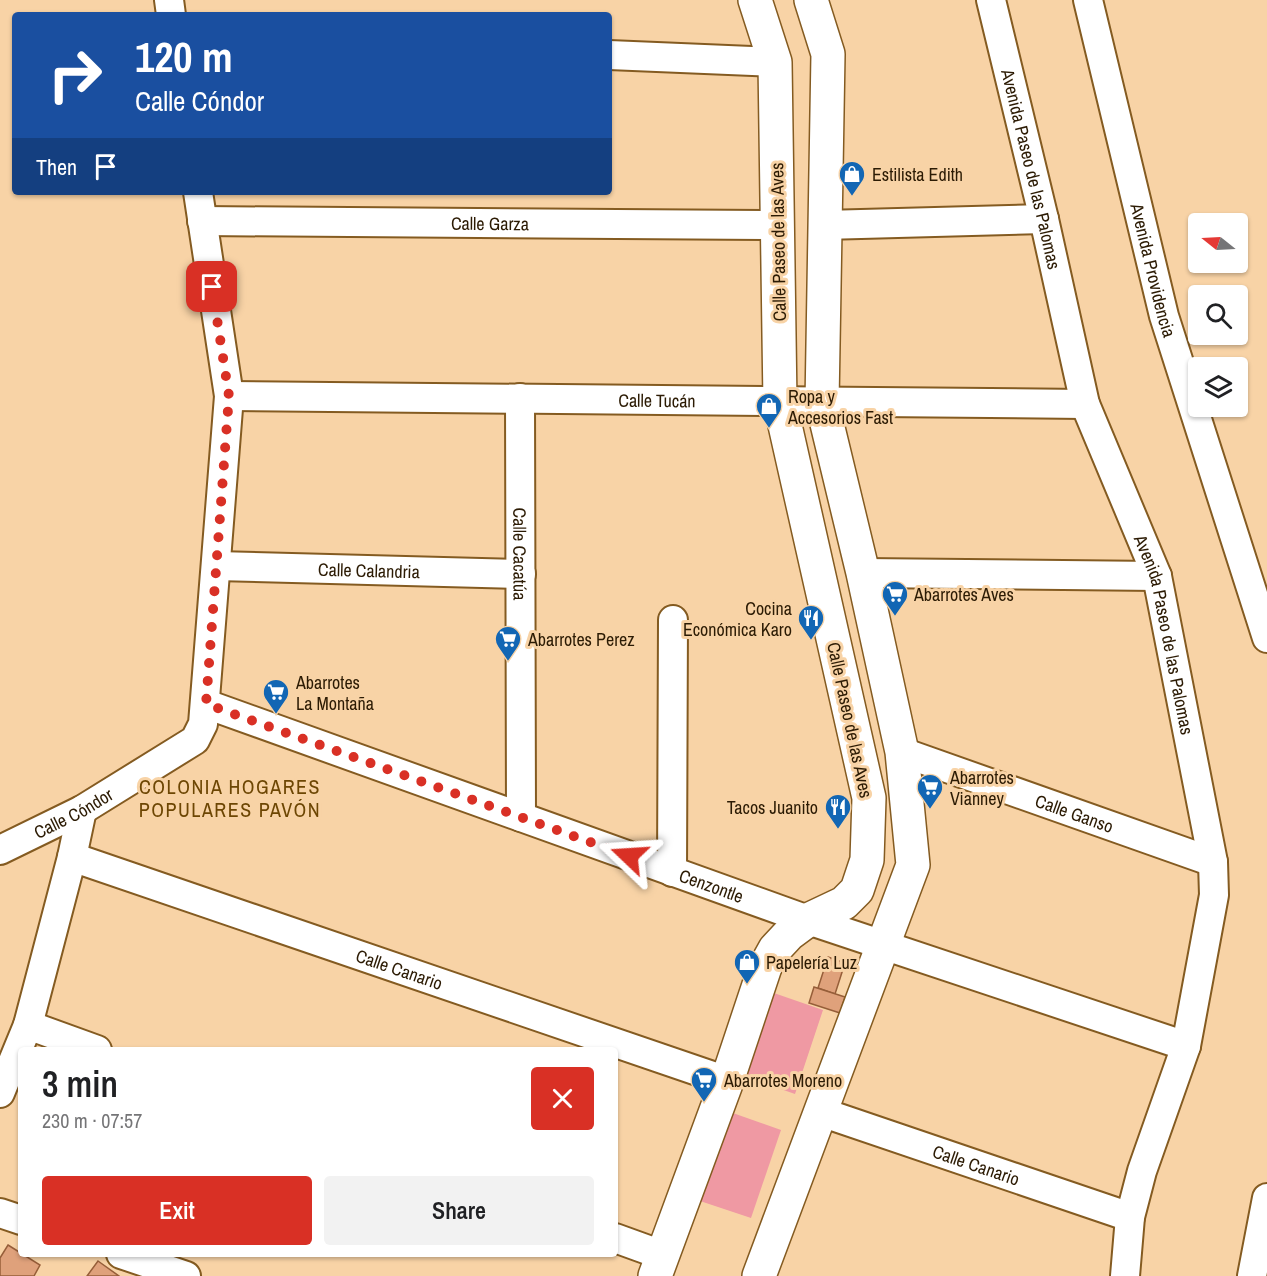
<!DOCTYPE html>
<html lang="en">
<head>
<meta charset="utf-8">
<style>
  body { margin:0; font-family:"Archivo Narrow",sans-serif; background:#f2f2f2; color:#202124; height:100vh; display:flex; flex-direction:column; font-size:22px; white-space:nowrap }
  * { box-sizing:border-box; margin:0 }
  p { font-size:20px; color:#757577 }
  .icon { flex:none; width:33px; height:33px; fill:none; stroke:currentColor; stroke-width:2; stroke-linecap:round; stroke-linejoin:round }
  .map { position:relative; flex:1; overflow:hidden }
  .panel { position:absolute; left:18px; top:1047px; width:600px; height:210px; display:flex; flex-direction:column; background:#fff; border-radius:6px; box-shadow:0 2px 4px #0004 }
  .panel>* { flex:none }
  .hud { position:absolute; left:12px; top:12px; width:600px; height:183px; border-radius:6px; box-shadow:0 2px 4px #0004; background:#1a4fa0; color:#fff; overflow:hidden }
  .needle { width:39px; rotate:288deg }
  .tools { position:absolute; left:1188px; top:213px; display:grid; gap:12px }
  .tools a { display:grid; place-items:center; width:60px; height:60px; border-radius:6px; background:#fff; box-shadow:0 2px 4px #0004; font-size:30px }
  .pin { position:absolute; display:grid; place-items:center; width:51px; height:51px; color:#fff; margin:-26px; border-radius:12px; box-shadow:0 3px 9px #0006 }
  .me { position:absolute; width:66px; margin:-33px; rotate:290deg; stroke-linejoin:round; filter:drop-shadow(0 0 4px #0008) }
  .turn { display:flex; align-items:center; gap:21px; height:126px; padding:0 24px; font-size:27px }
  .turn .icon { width:78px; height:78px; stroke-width:2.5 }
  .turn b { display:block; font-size:42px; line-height:51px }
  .then { display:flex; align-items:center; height:57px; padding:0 24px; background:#0003; gap:12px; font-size:22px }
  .round { display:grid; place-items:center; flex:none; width:63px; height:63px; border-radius:6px; background:#f2f2f2 }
  .summary { display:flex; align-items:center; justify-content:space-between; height:102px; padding:0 24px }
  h1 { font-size:36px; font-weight:600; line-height:45px }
  .primary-button { display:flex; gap:12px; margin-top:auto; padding:12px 24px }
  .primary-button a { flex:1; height:69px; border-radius:6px; background:#d93025; color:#fff; font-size:24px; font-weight:600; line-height:69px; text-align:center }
  .primary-button a+a { background:#f2f2f2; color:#202124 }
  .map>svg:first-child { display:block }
</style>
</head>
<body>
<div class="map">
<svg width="1267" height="1276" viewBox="0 0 1267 1276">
  <rect width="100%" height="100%" fill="#f8d3a6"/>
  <g fill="#ef99a3">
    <path d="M771,992l52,18 -28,84 -52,-18z"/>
    <path d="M730,1112l51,18 -30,88 -51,-17z"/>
  </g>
  <g fill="#dfa17b" stroke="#965e39" stroke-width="1.5">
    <path d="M828,957l17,6 -10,31 -17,-6z"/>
    <path d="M814,987l31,10 -5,16 -31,-10z"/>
    <path d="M8,1245l32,20 -6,11h-34v-18z"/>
    <path d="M98,1261l21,15h-32z"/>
  </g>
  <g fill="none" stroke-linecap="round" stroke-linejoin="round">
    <g stroke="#845b21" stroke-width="32">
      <g id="street">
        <path d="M169,0l2,15"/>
        <path id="s1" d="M991,0l53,219 41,185 72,172 56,286 1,33 -28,151 -44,125 -12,46 -5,59"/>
        <path id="s2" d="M1088,0l76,316 103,322"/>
        <path d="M609,55l166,7"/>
        <path id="s3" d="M202,221l575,4"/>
        <path d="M824,225l220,-6"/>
        <path id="s4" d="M229,396l856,8"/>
        <path id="s5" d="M520,398l1,419"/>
        <path id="s6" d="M216,566l305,8"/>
        <path d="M863,573l294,3"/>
        <path id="s7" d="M206,704l602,216 378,126"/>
        <path id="s8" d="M902,752l311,110"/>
        <path id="s9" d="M0,850l82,-40 113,-70 8,-16 26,-328 -31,-204"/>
        <path id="s10" d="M72,857l655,224"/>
        <path d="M672,872l1,-252"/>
        <path d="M28,1025l69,25"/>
        <path d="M0,1093l28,-68 44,-168 10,-47"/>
        <path id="s11" d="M821,1112l309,105"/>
        <path d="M0,1213l21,7"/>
        <path d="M615,1238l47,17"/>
        <path d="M121,1254l65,22"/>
        <path d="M1252,1276l15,-78"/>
      </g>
    </g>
    <g stroke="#845b21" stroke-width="36">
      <g id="secondary">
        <path d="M655,1276l72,-195 38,-114 10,-18 14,-15 19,-14 36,-17 13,-13 10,-30 2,-62 -89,-395 -5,-341 -20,-62"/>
        <path d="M759,1276l154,-411 -11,-113 -39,-179 -41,-170 6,-349 -17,-54"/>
      </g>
    </g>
    <use href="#street" stroke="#fff" stroke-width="28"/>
    <use href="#secondary" stroke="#fff" stroke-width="33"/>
  </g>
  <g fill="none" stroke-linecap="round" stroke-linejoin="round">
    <path stroke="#d93025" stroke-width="10" stroke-dasharray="0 18" d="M212,287l17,109 -23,308 423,152"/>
  </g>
  <defs>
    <g id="shop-pin" transform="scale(1.35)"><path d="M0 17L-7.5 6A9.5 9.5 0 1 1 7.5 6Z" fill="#1266b4" stroke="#f8d3a6"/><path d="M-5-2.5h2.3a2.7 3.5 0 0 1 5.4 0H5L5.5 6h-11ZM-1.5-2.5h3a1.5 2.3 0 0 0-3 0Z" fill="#fff"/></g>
    <g id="supermarket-pin" transform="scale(1.35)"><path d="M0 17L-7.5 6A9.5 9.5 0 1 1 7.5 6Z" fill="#1266b4" stroke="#f8d3a6"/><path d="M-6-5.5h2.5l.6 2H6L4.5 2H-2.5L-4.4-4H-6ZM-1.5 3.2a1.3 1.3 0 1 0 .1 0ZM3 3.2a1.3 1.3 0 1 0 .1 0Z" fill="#fff"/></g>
    <g id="restaurant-pin" transform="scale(1.35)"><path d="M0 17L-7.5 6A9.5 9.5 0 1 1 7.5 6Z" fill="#1266b4" stroke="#f8d3a6"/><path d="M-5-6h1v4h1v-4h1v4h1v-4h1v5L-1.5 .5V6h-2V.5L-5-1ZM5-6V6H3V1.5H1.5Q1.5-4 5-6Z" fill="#fff"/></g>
  </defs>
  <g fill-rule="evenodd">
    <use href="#shop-pin" x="852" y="174"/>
    <use href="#shop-pin" x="769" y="406"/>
    <use href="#supermarket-pin" x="895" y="594"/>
    <use href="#restaurant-pin" x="811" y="618"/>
    <use href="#supermarket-pin" x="508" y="639"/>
    <use href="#supermarket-pin" x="276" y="692"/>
    <use href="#supermarket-pin" x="930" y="787"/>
    <use href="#restaurant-pin" x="838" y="807"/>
    <use href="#shop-pin" x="747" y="962"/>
    <use href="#supermarket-pin" x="704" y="1080"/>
  </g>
  <g text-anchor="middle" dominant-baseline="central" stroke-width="6" stroke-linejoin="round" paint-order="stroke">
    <g font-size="18" fill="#2c1b04" stroke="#f8d3a6">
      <text stroke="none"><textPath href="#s1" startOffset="174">Avenida Paseo de las Palomas</textPath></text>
      <text stroke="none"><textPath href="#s3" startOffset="288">Calle Garza</textPath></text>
      <text transform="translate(778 242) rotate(-91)">Calle Paseo de las Aves</text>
      <text stroke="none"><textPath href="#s2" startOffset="278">Avenida Providencia</textPath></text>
      <text stroke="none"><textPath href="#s4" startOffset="428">Calle Tucán</textPath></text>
      <text stroke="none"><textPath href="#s5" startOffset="156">Calle Cacatúa</textPath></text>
      <text stroke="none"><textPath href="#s6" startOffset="153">Calle Calandria</textPath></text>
      <text stroke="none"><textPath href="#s1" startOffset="660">Avenida Paseo de las Palomas</textPath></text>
      <text transform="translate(850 720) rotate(78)">Calle Paseo de las Aves</text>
      <text stroke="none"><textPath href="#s9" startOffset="82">Calle Cóndor</textPath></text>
      <text stroke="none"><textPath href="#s8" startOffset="183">Calle Ganso</textPath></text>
      <text stroke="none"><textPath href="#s7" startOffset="537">Cenzontle</textPath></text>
      <text stroke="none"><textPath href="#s10" startOffset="346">Calle Canario</textPath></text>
      <text stroke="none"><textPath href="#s11" startOffset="164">Calle Canario</textPath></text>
    </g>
    <g font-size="18" fill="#2c1b04" stroke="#f8d3a6" text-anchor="start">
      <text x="872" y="174">Estilista Edith</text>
      <text x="788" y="396">Ropa y<tspan x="788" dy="21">Accesorios Fast</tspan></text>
      <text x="914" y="594">Abarrotes Aves</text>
      <text x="792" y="608" text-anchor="end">Cocina<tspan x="792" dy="21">Económica Karo</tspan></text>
      <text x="528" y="639">Abarrotes Perez</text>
      <text x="296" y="682">Abarrotes<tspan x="296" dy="21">La Montaña</tspan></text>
      <text x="950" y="777">Abarrotes<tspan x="950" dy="21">Vianney</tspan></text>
      <text x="818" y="807" text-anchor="end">Tacos Juanito</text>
      <text x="766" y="962">Papelería Luz</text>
      <text x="724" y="1080">Abarrotes Moreno</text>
    </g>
    <g font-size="20" letter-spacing="1.5" fill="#6d4603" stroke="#f8d3a6">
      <text x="230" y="786">COLONIA HOGARES<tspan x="230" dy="23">POPULARES PAVÓN</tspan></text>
    </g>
  </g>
</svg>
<div class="tools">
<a><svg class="needle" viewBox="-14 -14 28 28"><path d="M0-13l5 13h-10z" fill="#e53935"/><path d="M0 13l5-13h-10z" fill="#757577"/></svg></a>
<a><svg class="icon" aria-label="search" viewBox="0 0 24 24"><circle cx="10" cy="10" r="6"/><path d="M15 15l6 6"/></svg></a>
<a><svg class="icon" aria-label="layers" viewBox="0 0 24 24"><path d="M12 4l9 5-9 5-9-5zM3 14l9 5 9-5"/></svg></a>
</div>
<div class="pin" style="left:212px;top:287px;background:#d93025"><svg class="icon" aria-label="arrive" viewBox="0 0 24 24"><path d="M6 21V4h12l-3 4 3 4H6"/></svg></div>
<svg class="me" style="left:629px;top:856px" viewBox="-20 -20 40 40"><path d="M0-17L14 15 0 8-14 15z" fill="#d93025" stroke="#fff" stroke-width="4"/></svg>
<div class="hud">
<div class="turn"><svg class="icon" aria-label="right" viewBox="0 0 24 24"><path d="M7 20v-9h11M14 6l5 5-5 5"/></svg><div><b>120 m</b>Calle Cóndor</div></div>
<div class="then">Then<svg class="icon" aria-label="arrive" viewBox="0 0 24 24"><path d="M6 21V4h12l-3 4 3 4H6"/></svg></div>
</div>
<section class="panel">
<div class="summary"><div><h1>3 min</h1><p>230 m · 07:57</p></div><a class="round" style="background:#d93025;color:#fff"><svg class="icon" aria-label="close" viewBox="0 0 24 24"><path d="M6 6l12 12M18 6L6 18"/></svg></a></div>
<div class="primary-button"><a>Exit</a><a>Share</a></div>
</section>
</div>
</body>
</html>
